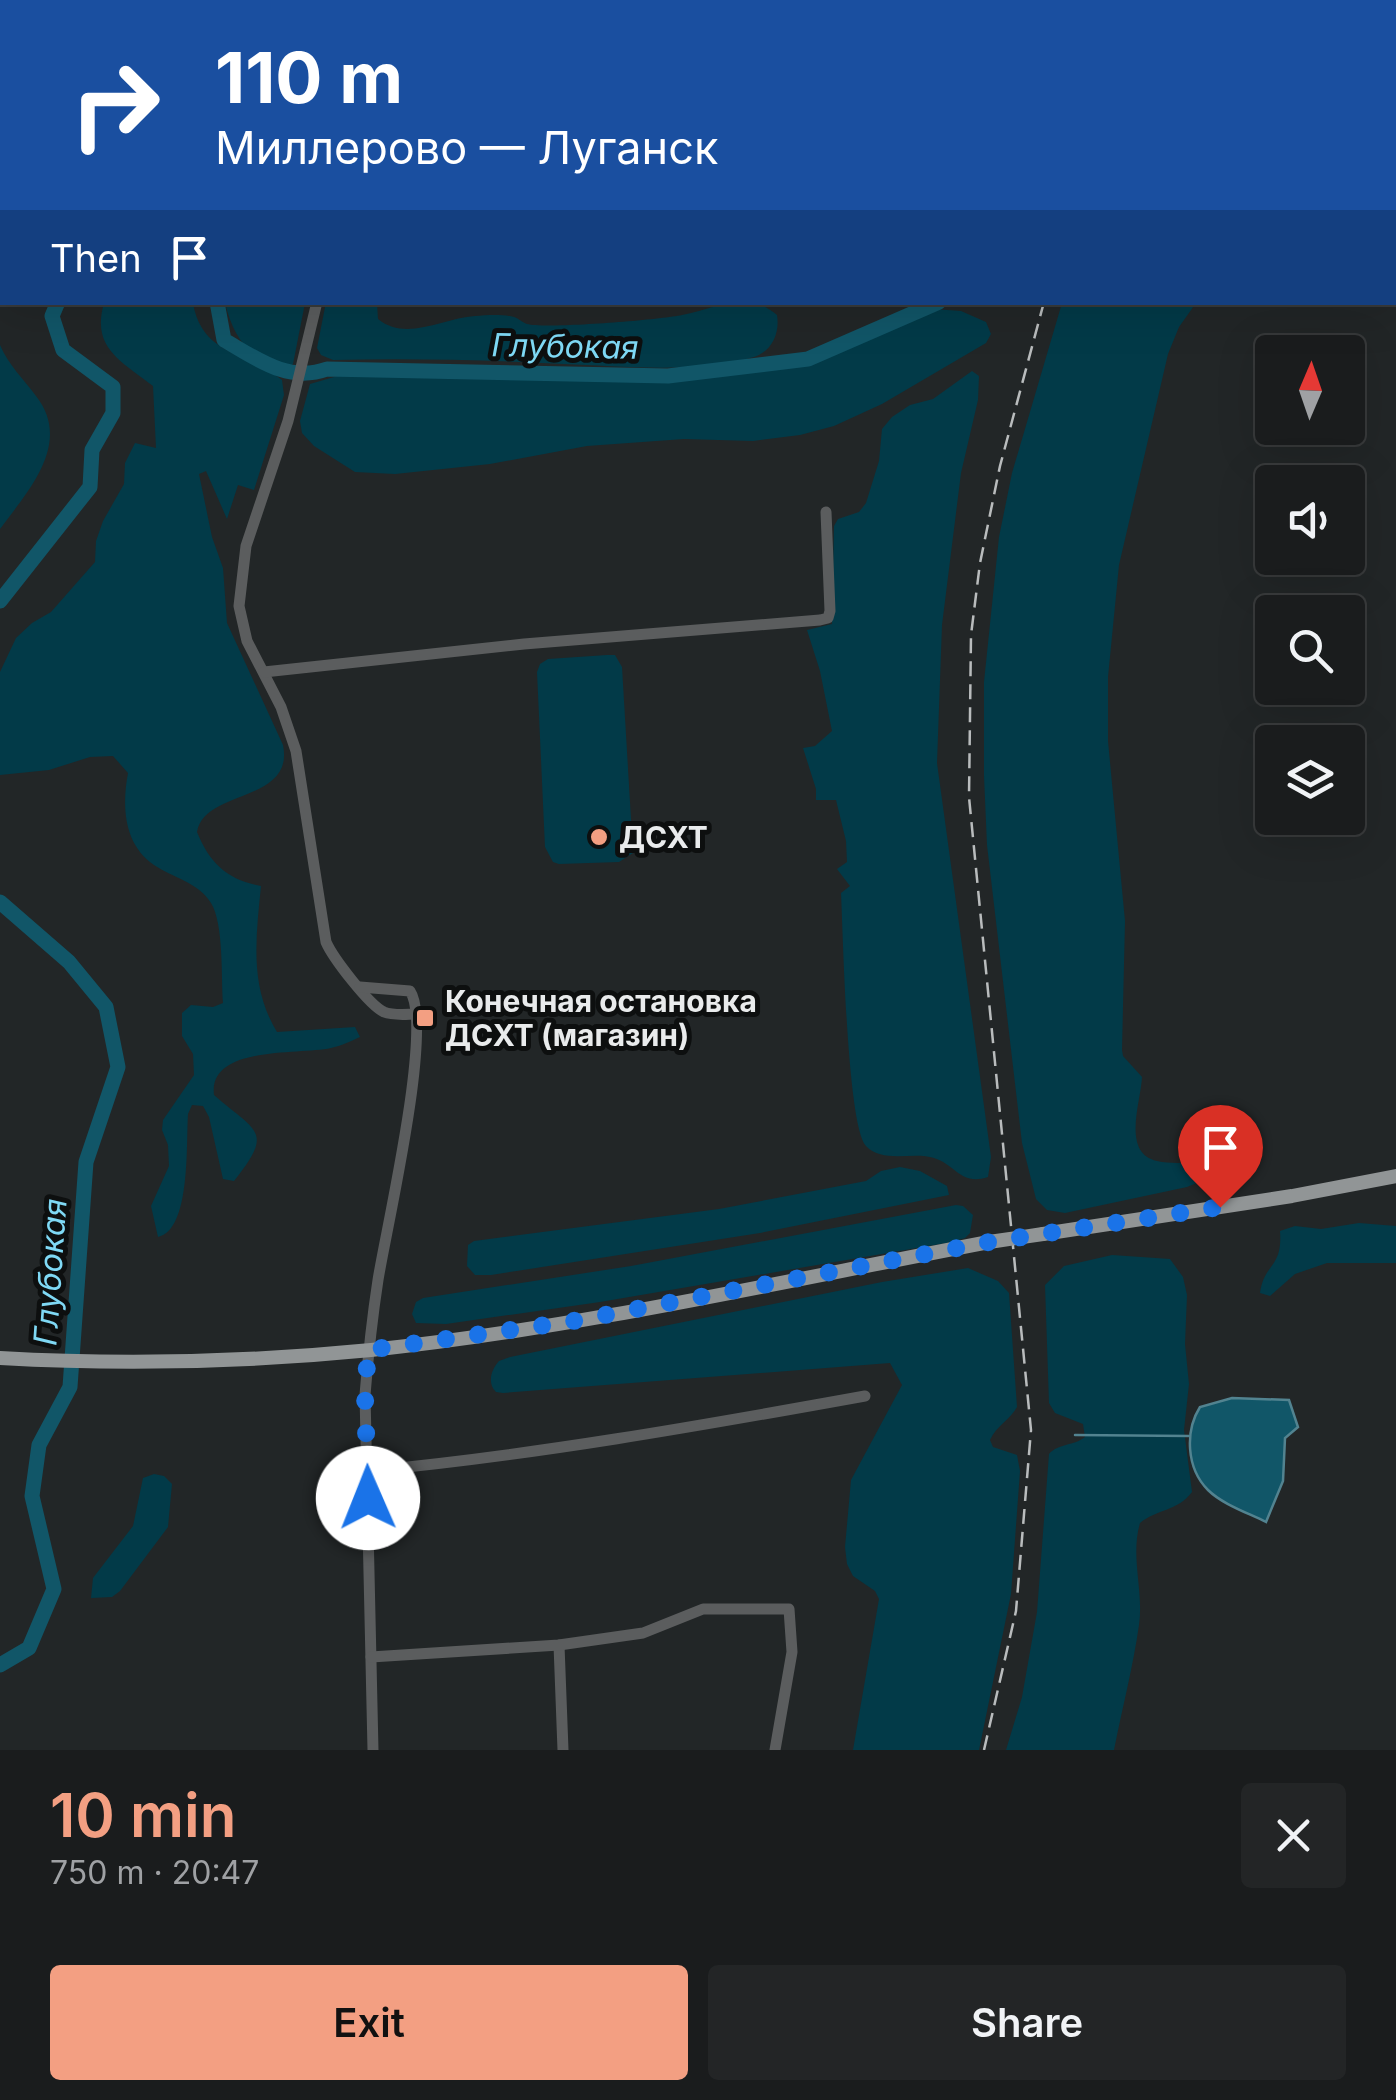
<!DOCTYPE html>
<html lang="en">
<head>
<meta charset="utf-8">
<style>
  body { margin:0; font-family:Inter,sans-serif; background:#232526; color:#f1f3f6; height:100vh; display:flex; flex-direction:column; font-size:38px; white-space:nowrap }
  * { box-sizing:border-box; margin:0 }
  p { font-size:32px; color:#9fa1a4 }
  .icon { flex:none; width:55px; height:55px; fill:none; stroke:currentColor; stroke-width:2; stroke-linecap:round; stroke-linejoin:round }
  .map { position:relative; height:1750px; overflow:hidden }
  .side { display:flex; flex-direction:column; background:#1a1c1d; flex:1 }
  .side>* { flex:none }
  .banner { position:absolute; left:0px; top:0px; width:1398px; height:305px; box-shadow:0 10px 40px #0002,0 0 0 2px #383a3b; background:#1a4fa0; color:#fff; overflow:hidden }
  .needle { width:65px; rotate:2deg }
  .fabs { position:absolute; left:1255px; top:335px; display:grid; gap:20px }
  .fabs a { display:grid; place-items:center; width:110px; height:110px; border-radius:10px; background:#1a1c1d; box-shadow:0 10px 40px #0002,0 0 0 2px #383a3b; font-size:50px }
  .pin { position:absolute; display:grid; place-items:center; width:85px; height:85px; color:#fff; margin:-102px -42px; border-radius:50% 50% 50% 0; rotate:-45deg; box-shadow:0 0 10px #0007 }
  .pin .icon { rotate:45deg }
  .me { position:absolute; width:110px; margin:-55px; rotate:359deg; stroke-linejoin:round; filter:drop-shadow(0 0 8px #0008) }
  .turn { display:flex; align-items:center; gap:35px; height:210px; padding:0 50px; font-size:45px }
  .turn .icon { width:130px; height:130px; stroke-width:2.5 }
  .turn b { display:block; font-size:70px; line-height:85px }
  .then { display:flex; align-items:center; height:95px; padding:0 50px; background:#0003; gap:20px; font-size:38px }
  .round { display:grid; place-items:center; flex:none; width:105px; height:105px; border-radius:10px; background:#232526 }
  .summary { display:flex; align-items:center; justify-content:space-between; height:170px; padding:0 50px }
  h1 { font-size:60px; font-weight:600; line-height:75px; color:#f39f82 }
  .primary-button { display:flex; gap:20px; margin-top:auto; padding:20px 50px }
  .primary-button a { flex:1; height:115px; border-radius:10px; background:#f39f82; color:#111; font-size:40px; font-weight:600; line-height:115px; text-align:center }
  .primary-button a+a { background:#232526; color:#f1f3f6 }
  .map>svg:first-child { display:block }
</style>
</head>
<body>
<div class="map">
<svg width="1396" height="1750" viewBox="0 0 1396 1750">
  <rect width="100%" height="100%" fill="#222627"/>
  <g fill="#023a48">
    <path d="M326,302l51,1 1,16c28,23 65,-1 97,-3 12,-1 27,-2 39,1 4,1 8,5 13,7 19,5 132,-4 155,-9 35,-6 63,-27 95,0 3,18 -5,36 -23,42 -55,17 -134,9 -191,7 -77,-4 -153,-6 -230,-4l-12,-5 -4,-7z"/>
    <path d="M104,303h89c9,54 57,49 89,77l2,15 -30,95 -16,-5 -11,34 -21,-48 -7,3 13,63 11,31 4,55 56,122c12,58 -79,44 -86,87 13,32 31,48 64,54 -5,51 -12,100 16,146l78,-5 5,10c-9,4 -19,9 -29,11 -31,7 -123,-3 -117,47 42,37 61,35 20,86l-11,-2 -14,-62 -6,-11 -11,-1 -4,9c-2,30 3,116 -30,123l-7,-31 18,-40 -1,-21 -6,-15 1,-10 31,-45 -1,-21 -11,-18v-23l9,-8 22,2 10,-4c-2,-25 1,-79 -12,-100 -13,-21 -38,-25 -57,-38 -31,-21 -32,-60 -26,-92l-15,-17 -23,1 -41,13 -49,5v-103l16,-34 16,-15 19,-11 44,-50 1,-21 7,-20 21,-37 1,-21 10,-20 21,5 -3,-62c-32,-25 -62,-38 -49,-83z"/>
    <path d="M225,303h80l-12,61 -4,3c-40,-7 -55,-28 -64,-64z"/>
    <path d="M1062,303h134l-17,24 -11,27 -49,211 -11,112v64l17,180 -3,129 1,6 19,21c-1,25 -21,76 15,84 13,3 27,1 40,3l5,6 -3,12 -12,5 -122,26 -18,-3 -11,-11 -14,-56 -35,-298 -3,-69v-94l15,-145 13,-64z"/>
    <path d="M934,309l27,2 25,11 5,12 -5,9 -104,61 -48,22 -34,9 -47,6 -69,-2 -97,7 -97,18 -95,10 -40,-2 -41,-26 -12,-13 -2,-12 10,-37 31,-9 319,6 122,-12 31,-5z"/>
    <path d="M0,345c9,21 23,33 36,51 37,47 -8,95 -36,133z"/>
    <path d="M972,371l7,5 -1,24 -17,73 -19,152 -5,138 54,394 -3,20c-27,9 -32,-12 -54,-19 -20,-7 -51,6 -68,-12 -19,-20 -23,-214 -25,-253l9,-7 -13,-17 10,-7 -1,-21 -10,-41h-20v-11l-13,-41 12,-2 17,-15 -12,-60 -13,-41 25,-6 2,-98 4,-7 21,-7 7,-9 13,-42 3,-32 10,-12 18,-12 23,-6z"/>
    <path d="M607,655h8l7,12 11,186 -14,9 -60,2 -6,-2 -8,-15 -8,-175 3,-8 8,-5z"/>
    <path d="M900,1167l20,4 27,15 2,9 -189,38 -269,42h-16l-8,-9 1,-21 6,-4 245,-32 147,-28 15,-10z"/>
    <path d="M956,1205l7,1 10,9 -3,18 -5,5 -13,4 -352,60 -154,22 -30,-1 -4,-9 4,-12 7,-4 208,-32z"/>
    <path d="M1359,1223l37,3v37h-69l-32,11 -25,22 -10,-3c4,-30 23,-25 20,-62l15,-5 26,3z"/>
    <path d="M1112,1255l58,4 13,18 4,18 -2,49 4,40 -5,46 8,62c-14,19 -35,17 -52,31 -10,34 4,68 -1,102 -6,42 -17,84 -25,125h-108l16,-53 15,-85 12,-158c10,-11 25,-8 36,-17l-2,-13 -28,-11 -6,-10 -4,-118 19,-19z"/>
    <path d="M968,1268l30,13 11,12 8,114c-7,13 -20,18 -27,33l3,7 24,8 3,16 -9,123 -32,156h-126l26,-151 -4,-8 -22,-15 -6,-12 -2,-17 6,-67 51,-95 -12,-22 -387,30 -7,-1c-9,-9 -5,-22 3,-31l11,-4 372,-75z"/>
    <path d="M154,1474l10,2 8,8 -4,43 -48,64 -8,6 -21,1 2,-20 40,-52 10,-48z"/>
  </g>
  <path fill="#115668" stroke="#528390" stroke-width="2.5" d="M1232,1398l57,2 9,27 -13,11 -2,43 -17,41c-18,-9 -44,-18 -58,-32 -22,-22 -23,-59 -8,-83z"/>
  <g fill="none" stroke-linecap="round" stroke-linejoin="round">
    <g stroke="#528390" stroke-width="2.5">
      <path d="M661,0l2,2"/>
      <path d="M1075,1435l114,1"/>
    </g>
    <g stroke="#115668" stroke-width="15">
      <path d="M924,0v2"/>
      <path d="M217,302l7,38c33,19 64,43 103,29l341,7 140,-17 131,-57"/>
      <path d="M0,601l90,-114 2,-37 21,-37v-26l-50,-37 -11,-34 6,-14"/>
      <path d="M0,902l69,60 37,45 12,60 -32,95 -16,225 -31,58 -7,51 22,93 -25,59 -29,17"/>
    </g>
    <g stroke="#5b5d5e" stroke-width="11">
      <path d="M366,2v-2"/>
      <path d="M317,302l-29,119 -42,125 -7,60 8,35 34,66 15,44 30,191c7,16 43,63 58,70 10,4 23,2 33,2"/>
      <path d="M264,672l260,-28 296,-24 8,-2 2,-7 -4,-99"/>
      <path d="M360,987l50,4c24,35 -24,238 -32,289 -6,39 -10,77 -13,115l8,355"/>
      <path d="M368,1471c167,-16 331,-45 497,-75"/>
      <path d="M559,1645l4,105"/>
      <path d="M371,1657l188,-12 84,-12 60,-24h86l3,43 -17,98"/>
    </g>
    <g stroke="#919596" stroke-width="14">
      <path d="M1043,1234l249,-38 104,-20"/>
      <path d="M0,1358c122,7 249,4 371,-8 207,-22 413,-69 618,-108"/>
    </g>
    <g stroke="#b9bcbd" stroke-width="2.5" stroke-dasharray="15 8" stroke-linecap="butt">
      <path d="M1147,2l1,-2"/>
      <path d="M984,1750l32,-139 15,-181 -62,-633 2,-162 9,-72 20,-97 44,-164"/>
    </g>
    <path stroke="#919596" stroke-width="14" d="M989,1242l54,-8"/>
  </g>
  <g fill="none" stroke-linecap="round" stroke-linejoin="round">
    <path stroke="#1a73e8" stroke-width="18" stroke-dasharray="0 32.4" d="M368,1498l-3,-103 3,-45 200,-28 421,-80 231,-35"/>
  </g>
  <g fill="#f39f82" stroke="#0d0f0f" stroke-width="4">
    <circle cx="599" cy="837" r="10"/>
    <rect x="415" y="1008" width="20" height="20" rx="5"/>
  </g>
  <g text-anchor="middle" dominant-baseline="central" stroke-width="10" stroke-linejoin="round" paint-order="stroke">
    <g font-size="30" font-weight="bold" fill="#e9ebec" stroke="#0d0f0f" text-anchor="start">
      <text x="619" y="837">ДСХТ</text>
      <text x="445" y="1001">Конечная остановка<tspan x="445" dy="34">ДСХТ (магазин)</tspan></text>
    </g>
    <g font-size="32" font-style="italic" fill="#7fd9f5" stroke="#0d0f0f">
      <text transform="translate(565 346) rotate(1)">Глубокая</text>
      <text transform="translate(50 1272) rotate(-86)">Глубокая</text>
    </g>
  </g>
</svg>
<div class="fabs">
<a><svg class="needle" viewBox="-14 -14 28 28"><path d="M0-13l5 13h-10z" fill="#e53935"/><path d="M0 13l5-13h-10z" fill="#9fa1a4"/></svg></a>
<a><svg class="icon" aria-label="sound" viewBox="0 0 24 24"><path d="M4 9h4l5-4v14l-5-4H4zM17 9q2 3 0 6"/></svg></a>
<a><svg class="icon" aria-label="search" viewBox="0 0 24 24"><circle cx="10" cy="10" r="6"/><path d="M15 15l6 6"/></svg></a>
<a><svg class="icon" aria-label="layers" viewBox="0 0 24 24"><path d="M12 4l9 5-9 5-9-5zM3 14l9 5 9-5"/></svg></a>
</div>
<div class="pin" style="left:1220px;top:1207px;background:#d93025"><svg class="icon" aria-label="arrive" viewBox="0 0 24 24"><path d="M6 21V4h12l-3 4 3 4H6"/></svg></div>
<svg class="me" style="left:368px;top:1498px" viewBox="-20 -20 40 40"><circle r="19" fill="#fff"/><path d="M0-13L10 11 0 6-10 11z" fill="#1a73e8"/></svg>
<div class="banner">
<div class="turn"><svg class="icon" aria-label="right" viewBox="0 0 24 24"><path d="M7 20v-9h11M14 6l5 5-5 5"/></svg><div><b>110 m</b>Миллерово — Луганск</div></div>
<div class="then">Then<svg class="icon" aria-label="arrive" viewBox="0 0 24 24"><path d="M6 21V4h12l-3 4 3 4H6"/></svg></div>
</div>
</div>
<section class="side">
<div class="summary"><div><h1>10 min</h1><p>750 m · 20:47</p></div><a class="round"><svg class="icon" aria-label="close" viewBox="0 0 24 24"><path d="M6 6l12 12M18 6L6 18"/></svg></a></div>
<div class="primary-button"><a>Exit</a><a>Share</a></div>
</section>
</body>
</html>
